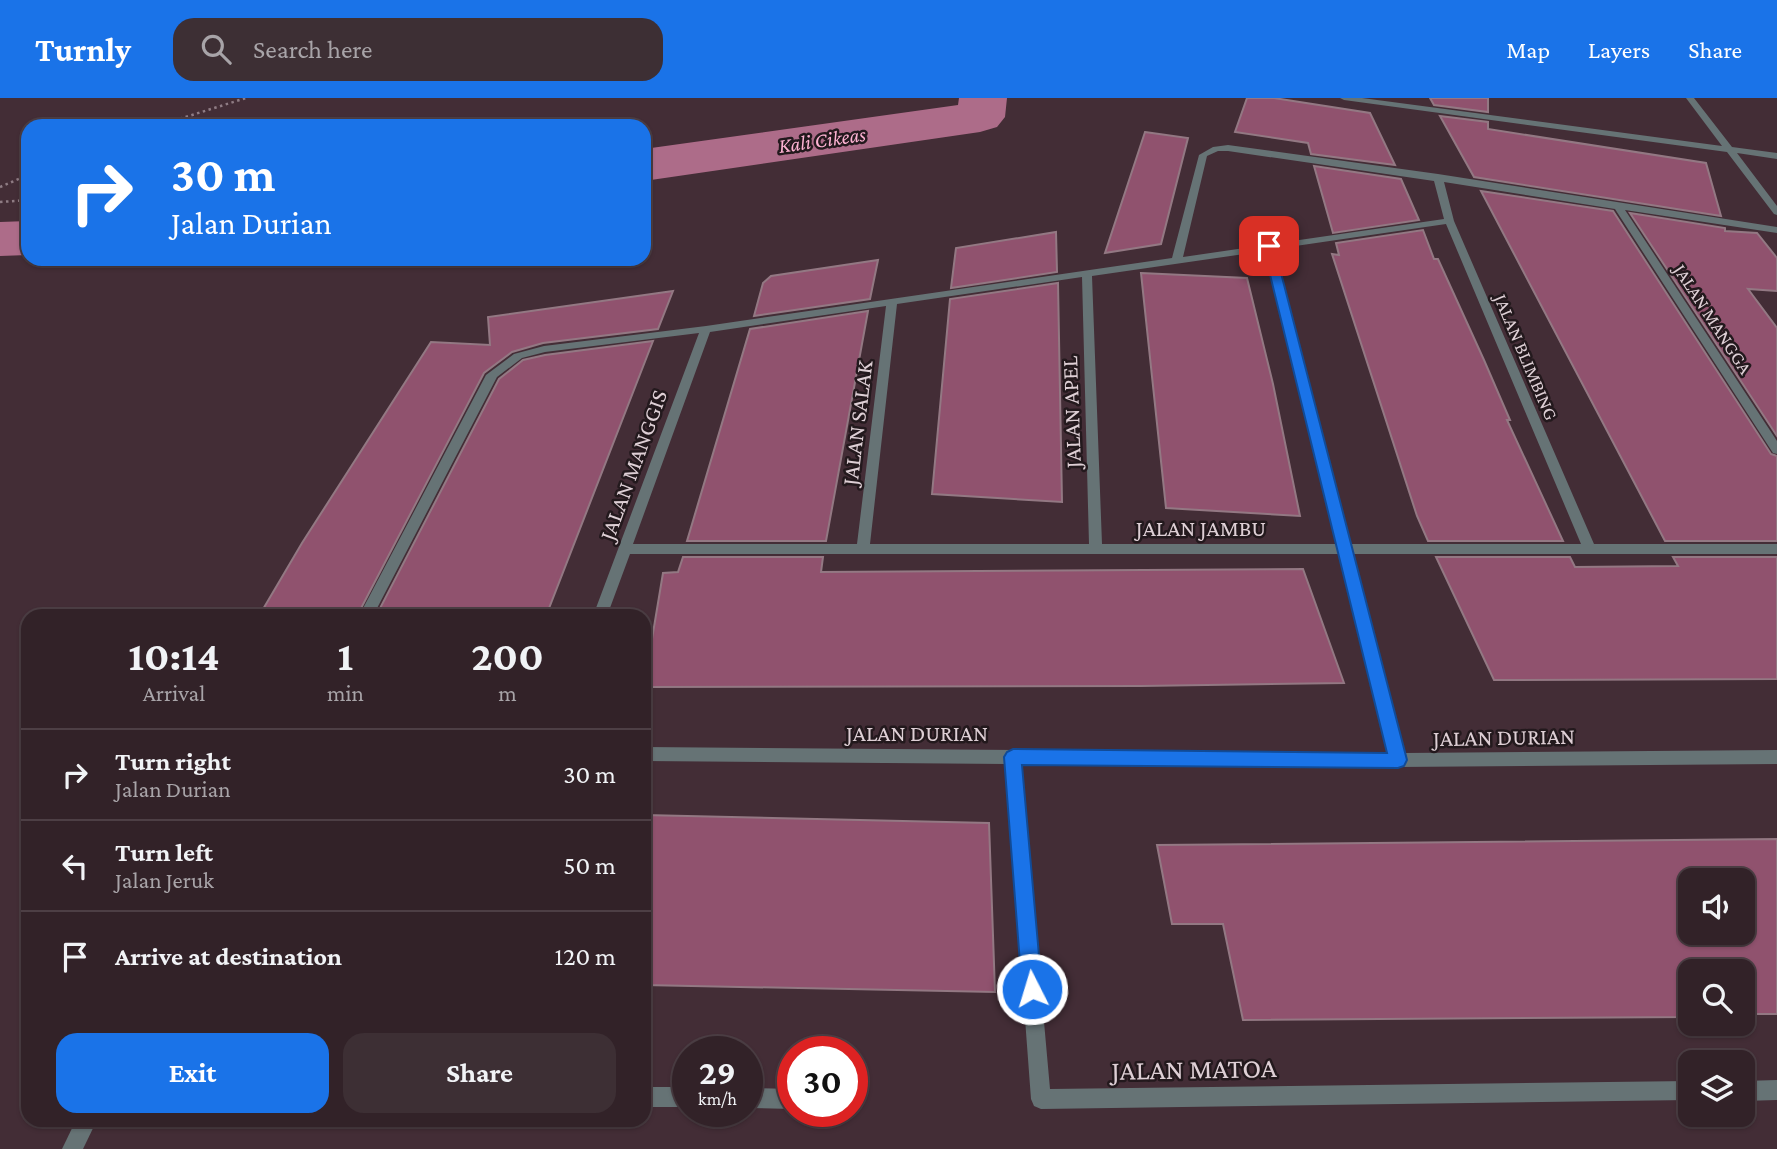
<!DOCTYPE html>
<html lang="en">
<head>
<meta charset="utf-8">
<style>
  body { margin:0; font-family:"Crimson Pro",serif; background:#3d2f34; color:#f1f3f6; height:100vh; display:flex; flex-direction:column; font-size:26px; white-space:nowrap }
  * { box-sizing:border-box; margin:0 }
  p { font-size:23px; color:#a8a4a8 }
  .icon { flex:none; width:38px; height:38px; fill:none; stroke:currentColor; stroke-width:2; stroke-linecap:round; stroke-linejoin:round }
  .map { position:relative; flex:1; overflow:hidden }
  .sheet { position:absolute; left:21px; top:511px; width:630px; height:518px; display:flex; flex-direction:column; background:#322228; border-radius:21px; box-shadow:0 2px 5px #0004,0 0 0 2px #4d3f45 }
  .sheet>* { flex:none }
  .guide { position:absolute; left:21px; top:21px; width:630px; height:147px; border-radius:21px; box-shadow:0 2px 5px #0004,0 0 0 2px #4d3f45; background:#1a73e8; color:#fff; overflow:hidden }
  .buttons { position:absolute; left:1678px; top:770px; display:grid; gap:14px }
  .buttons a { display:grid; place-items:center; width:77px; height:77px; border-radius:14px; background:#322228; box-shadow:0 2px 5px #0004,0 0 0 2px #4d3f45; font-size:35px }
  .speed { position:absolute; left:672px; top:938px; display:flex; gap:14px; font-size:35px; font-weight:700; text-align:center }
  .speed>* { display:grid; place-content:center; width:91px; height:91px; border-radius:50%; background:#322228; box-shadow:0 2px 5px #0004,0 0 0 2px #4d3f45; line-height:1 }
  .speed small { font-size:18px; font-weight:400 }
  .speed .limit { border:10px solid #d22; background:#fff; color:#111 }
  .pin { position:absolute; display:grid; place-items:center; width:60px; height:60px; color:#fff; margin:-30px; border-radius:14px; box-shadow:0 4px 10px #0006 }
  .me { position:absolute; width:77px; margin:-38px; rotate:355deg; stroke-linejoin:round; filter:drop-shadow(0 0 5px #0008) }
  .turn { display:flex; align-items:center; gap:24px; height:147px; padding:0 35px; font-size:32px }
  .turn .icon { width:91px; height:91px; stroke-width:2.5 }
  .turn b { display:block; font-size:49px; line-height:60px }
  .eta { display:flex; justify-content:space-evenly; align-items:center; height:119px; text-align:center }
  .eta b { font-size:42px; font-weight:700; line-height:49px }
  .cta { display:flex; gap:14px; margin-top:auto; padding:14px 35px }
  .cta a { flex:1; height:80px; border-radius:21px; background:#1a73e8; color:#fff; font-size:28px; font-weight:700; line-height:80px; text-align:center }
  .cta a+a { background:#3d2f34; color:#f1f3f6 }
  ul { padding:0; list-style:none }
  li { display:flex; align-items:center; gap:21px; height:91px; padding:0 35px; border-top:2px solid #4d3f45 }
  li div { flex:1 }
  li b { display:block; font-size:26px }
  li em { font-style:normal }
  header { display:flex; align-items:center; gap:42px; box-sizing:border-box; height:98px; padding:0 35px; background:#1a73e8; color:#fff }
  header strong { font-size:33px }
  nav { display:flex; gap:38px; margin-inline-start:auto; font-size:24px }
  .search { width:490px; height:63px; background:#3d2f34; display:flex; align-items:center; gap:18px; box-sizing:border-box; padding:0 24px; border-radius:21px; color:#a8a4a8; font-size:26px }
  .map>svg:first-child { display:block }
</style>
</head>
<body>
<header>
<strong>Turnly</strong>
<div class="search"><svg class="icon" aria-label="search" viewBox="0 0 24 24"><circle cx="10" cy="10" r="6"/><path d="M15 15l6 6"/></svg>Search here</div>
<nav><a>Map</a><a>Layers</a><a>Share</a></nav>
</header>
<div class="map">
<svg width="1777" height="1051" viewBox="0 0 1777 1051">
  <rect width="100%" height="100%" fill="#432d36"/>
  <g fill="none" stroke-linecap="round" stroke-linejoin="round">
    <g fill="#ad6c89" fill-rule="evenodd">
      <path d="M959,0h48l-2,19 -8,10 -17,5 -336,49v-32l314,-44z"/>
      <path d="M28,123v34l-28,1v-34z"/>
    </g>
  </g>
  <g fill="#90526e" stroke="#937883" stroke-width="2" fill-rule="evenodd">
    <path d="M1247,0h27l96,15 25,52 -84,-11 -3,-11 -73,-11z"/>
    <path d="M1430,0h58v14l-54,-7z"/>
    <path d="M1440,18l48,6v7l218,34 15,53 -247,-39z"/>
    <path d="M1145,34l43,6 -27,106 -56,9z"/>
    <path d="M1314,68l87,13 18,41 -86,13z"/>
    <path d="M1481,93l132,20 158,243 6,2v85h-112z"/>
    <path d="M1630,115l95,15v3l32,2 20,25v33l-29,-2 29,39v108z"/>
    <path d="M1423,132l11,29h4l46,101 26,60h-3l56,121h-135l-11,-25 -85,-262 7,1 -3,-12z"/>
    <path d="M1056,134l1,40 -106,16 5,-40z"/>
    <path d="M878,162l-8,39 -116,17 9,-33 8,-7z"/>
    <path d="M1141,175l106,5 26,106 27,132 -134,-8z"/>
    <path d="M1058,185l4,219 -130,-8 18,-195z"/>
    <path d="M673,193l-15,38 -115,14 -31,9 -28,21 -127,243h-98l43,-73 129,-201 59,3 -2,-28z"/>
    <path d="M868,213l-42,230h-139l63,-212z"/>
    <path d="M653,243l-107,275h-170l123,-237 24,-19 22,-5z"/>
    <path d="M683,459h140l-2,15 482,-3 41,114 -203,3 -497,1 19,-114 15,-1z"/>
    <path d="M1436,459h134l5,10 103,-1 -5,-9h104v122l-283,1z"/>
    <path d="M644,717l345,8 6,169 -351,-7z"/>
    <path d="M1777,741v175h-34v-43h-53v46l-447,3 -20,-96h-51l-15,-79zM1690,782h53v53h-53z"/>
  </g>
  <g fill="none" stroke-linecap="round" stroke-linejoin="round">
    <g stroke="#8f7c84" stroke-width="2.5" stroke-dasharray="2.5 3.5" stroke-linecap="butt">
      <path d="M157,28l89,-28"/>
      <path d="M0,89l28,-12"/>
      <path d="M0,104l28,-2"/>
    </g>
    <g fill="#667375" fill-rule="evenodd">
      <path d="M1340,0h22l360,48 -36,-48h8l38,49 45,6v6l-40,-6 40,53v9l-3,-1 -47,-62 -383,-52z"/>
      <path d="M1228,47l210,29 339,53v6l-152,-23 152,231v13l-4,-1 -158,-244 -171,-27 10,39 140,323h183v10h-424l51,199 373,-3v14l-379,3 -377,-3 29,325 640,-8v19l-649,9 -7,-3 -3,-7 -25,-335 -362,-3v-14l745,6 -49,-199h-710l-23,62h-14l106,-283 -154,19 -23,6 -25,19 -124,239h-14l127,-241 28,-21 30,-8 162,-20 466,-68 27,-103 14,-8zM1218,53h10l206,30 10,38 -261,38 24,-101zM1446,126l135,320h-231l-75,-295zM1265,153l72,293h-235l-10,-268zM1082,179l7,267h-219l27,-240zM886,208l-29,238h-224l77,-212z"/>
      <path d="M1777,982v20l-34,1v-20z"/>
      <rect x="644" y="989" width="44" height="20"/>
      <path d="M747,990l46,1v20l-46,-1z"/>
      <path d="M76,1022h21l-14,29h-21z"/>
    </g>
  </g>
  <path fill="#1a73e8" stroke="#114b97" stroke-width="2" d="M1265,146l9,2 133,514 -3,6 -6,2 -376,-3 20,224 -3,8 -7,3 -7,-3 -3,-8 -18,-232 3,-5 6,-3 374,4 -124,-507z"/>
  <g text-anchor="middle" dominant-baseline="central" stroke-width="5" stroke-linejoin="round" paint-order="stroke">
    <g font-size="19" fill="#decfd5" stroke="#23191d">
      <text transform="translate(1713 221) rotate(57)">JALAN MANGGA</text>
      <text transform="translate(1526 259) rotate(67)">JALAN BLIMBING</text>
    </g>
    <g font-size="21" font-style="italic" fill="#feb3d3" stroke="#23191d">
      <text transform="translate(822 42) rotate(-8)">Kali Cikeas</text>
    </g>
    <g font-size="23" fill="#decfd5" stroke="#23191d">
      <text transform="translate(1071 314) rotate(-92)">JALAN APEL</text>
      <text transform="translate(857 325) rotate(-83)">JALAN SALAK</text>
      <text transform="translate(633 367) rotate(-70)">JALAN MANGGIS</text>
      <text x="1201" y="430">JALAN JAMBU</text>
      <text x="917" y="635">JALAN DURIAN</text>
      <text transform="translate(1504 639) rotate(-1)">JALAN DURIAN</text>
    </g>
    <g font-size="28" fill="#decfd5" stroke="#23191d">
      <text transform="translate(1194 971) rotate(-1)">JALAN MATOA</text>
    </g>
  </g>
</svg>
<div class="buttons">
<a><svg class="icon" aria-label="sound" viewBox="0 0 24 24"><path d="M4 9h4l5-4v14l-5-4H4zM17 9q2 3 0 6"/></svg></a>
<a><svg class="icon" aria-label="search" viewBox="0 0 24 24"><circle cx="10" cy="10" r="6"/><path d="M15 15l6 6"/></svg></a>
<a><svg class="icon" aria-label="layers" viewBox="0 0 24 24"><path d="M12 4l9 5-9 5-9-5zM3 14l9 5 9-5"/></svg></a>
</div>
<div class="speed"><div>29<small>km/h</small></div><div class="limit">30</div></div>
<div class="pin" style="left:1269px;top:148px;background:#d93025"><svg class="icon" aria-label="arrive" viewBox="0 0 24 24"><path d="M6 21V4h12l-3 4 3 4H6"/></svg></div>
<svg class="me" style="left:1032px;top:891px" viewBox="-20 -20 40 40"><circle r="17" fill="#1a73e8" stroke="#fff" stroke-width="3"/><path d="M0-11L8 9 0 5-8 9z" fill="#fff"/></svg>
<div class="guide">
<div class="turn"><svg class="icon" aria-label="right" viewBox="0 0 24 24"><path d="M7 20v-9h11M14 6l5 5-5 5"/></svg><div><b>30 m</b>Jalan Durian</div></div>
</div>
<section class="sheet">
<div class="eta">
<div><b>10:14</b><p>Arrival</p></div>
<div><b>1</b><p>min</p></div>
<div><b>200</b><p>m</p></div>
</div>
<ul>
<li><svg class="icon" aria-label="right" viewBox="0 0 24 24"><path d="M7 20v-9h11M14 6l5 5-5 5"/></svg><div><b>Turn right</b><p>Jalan Durian</p></div><em>30 m</em></li>
<li><svg class="icon" aria-label="left" viewBox="0 0 24 24"><path d="M17 20v-9H6M10 6l-5 5 5 5"/></svg><div><b>Turn left</b><p>Jalan Jeruk</p></div><em>50 m</em></li>
<li><svg class="icon" aria-label="arrive" viewBox="0 0 24 24"><path d="M6 21V4h12l-3 4 3 4H6"/></svg><div><b>Arrive at destination</b></div><em>120 m</em></li>
</ul>
<div class="cta"><a>Exit</a><a>Share</a></div>
</section>
</div>
</body>
</html>
